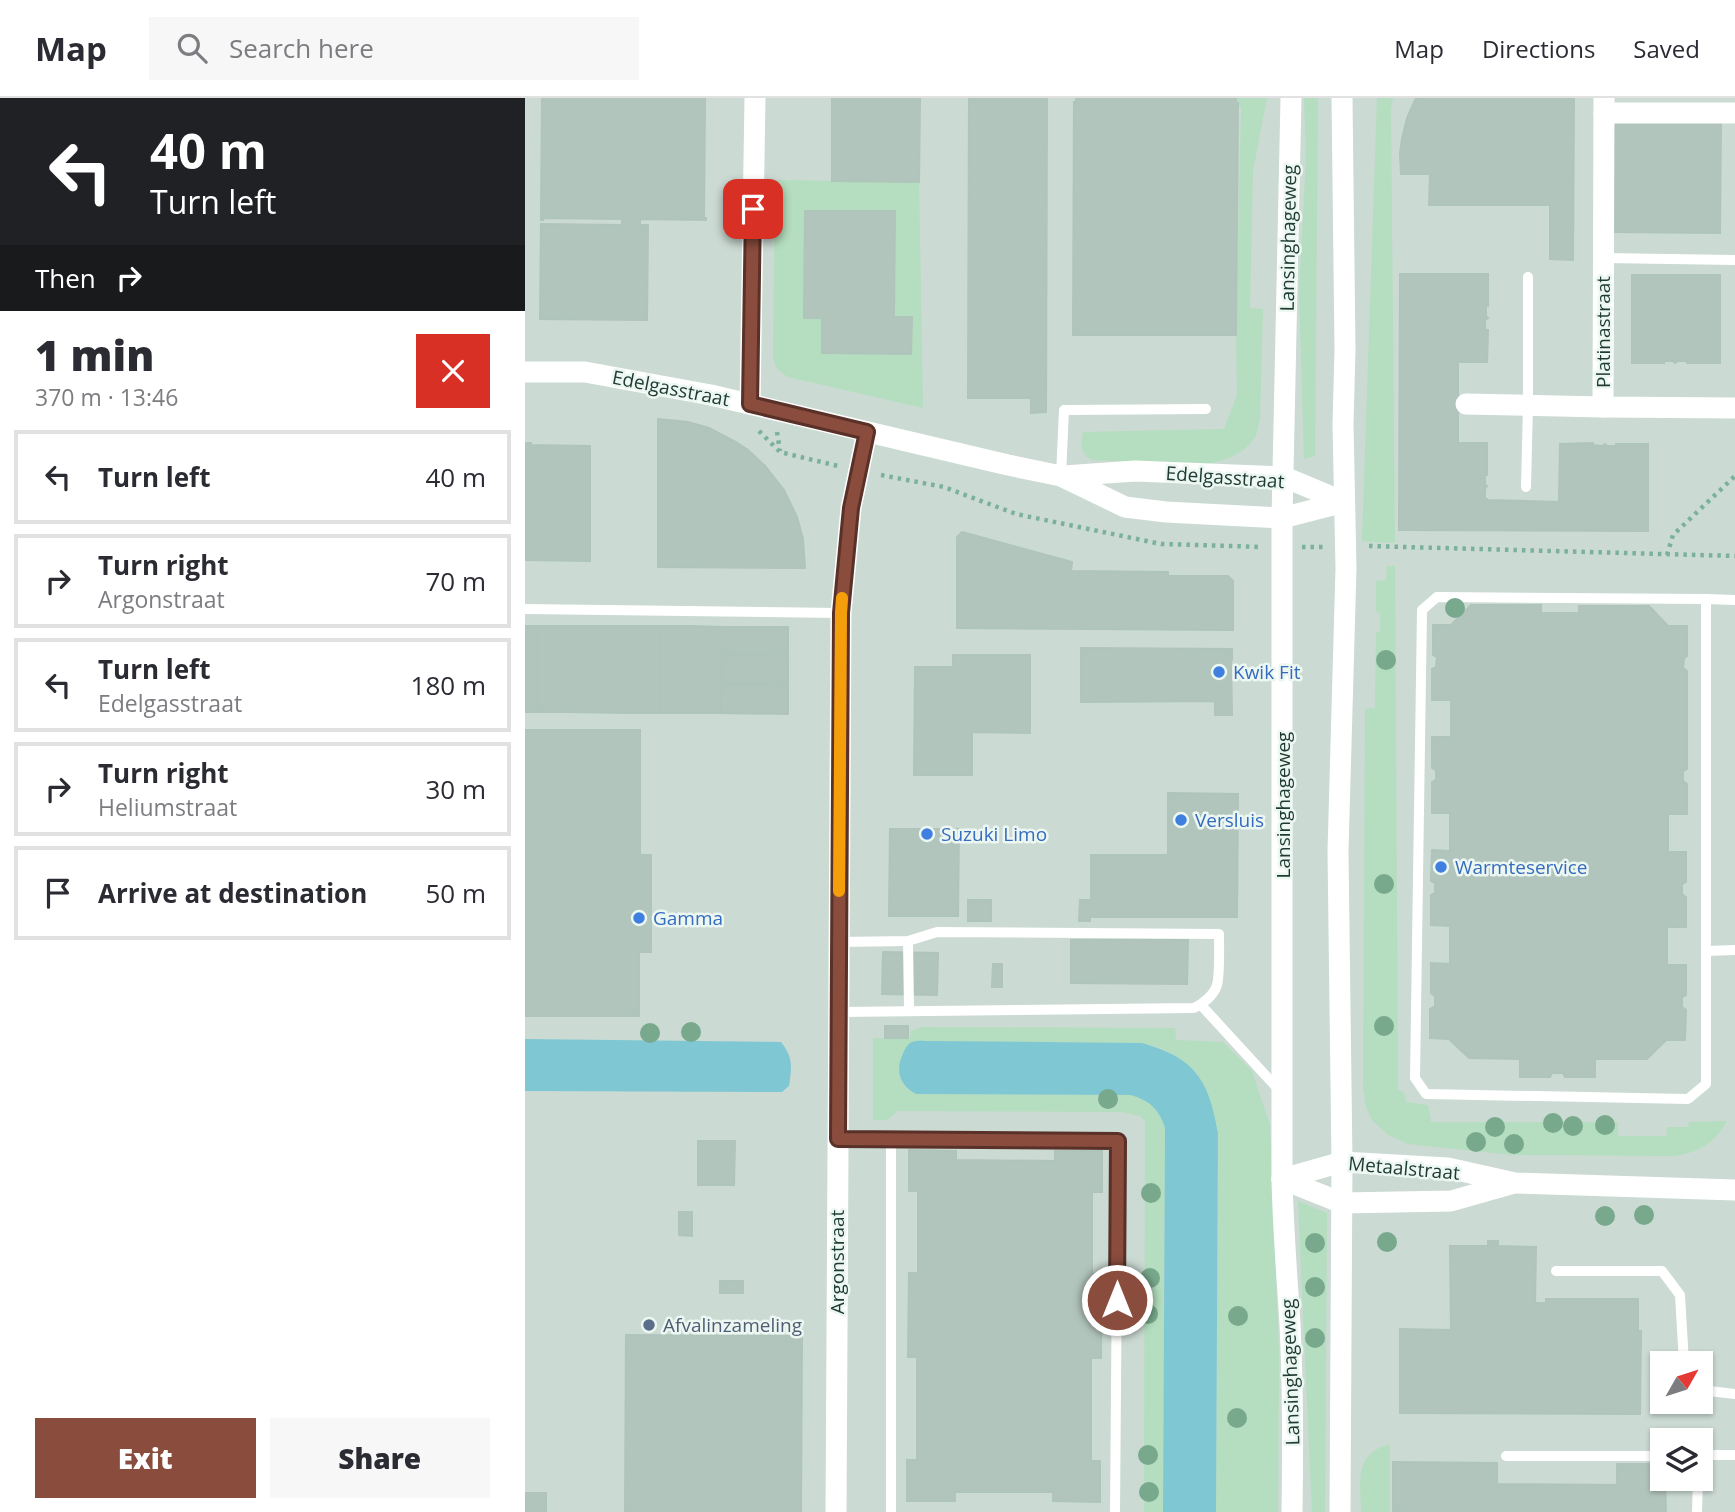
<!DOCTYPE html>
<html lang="en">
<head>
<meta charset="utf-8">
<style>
  body { margin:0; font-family:"Open Sans",sans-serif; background:#f7f7f7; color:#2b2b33; height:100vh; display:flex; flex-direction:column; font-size:26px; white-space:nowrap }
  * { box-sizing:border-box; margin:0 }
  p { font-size:23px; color:#7c7c81 }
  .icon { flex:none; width:38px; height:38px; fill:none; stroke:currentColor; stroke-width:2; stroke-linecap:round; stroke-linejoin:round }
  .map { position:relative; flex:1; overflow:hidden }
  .sheet { display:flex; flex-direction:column; background:#fff; width:525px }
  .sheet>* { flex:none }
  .hud { background:#202124; color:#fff; overflow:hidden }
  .needle { width:46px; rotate:51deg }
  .fabs { position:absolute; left:1125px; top:1253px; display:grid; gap:14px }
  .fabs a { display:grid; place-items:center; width:63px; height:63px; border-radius:0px; background:#fff; box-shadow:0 2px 5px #0004; font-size:35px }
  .pin { position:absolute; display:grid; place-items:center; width:60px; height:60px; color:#fff; margin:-30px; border-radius:14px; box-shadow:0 4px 10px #0006 }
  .me { position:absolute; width:77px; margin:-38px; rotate:0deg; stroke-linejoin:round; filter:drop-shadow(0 0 5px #0008) }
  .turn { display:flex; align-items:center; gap:24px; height:147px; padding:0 35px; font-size:32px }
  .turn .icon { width:91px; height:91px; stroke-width:2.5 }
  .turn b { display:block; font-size:49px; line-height:60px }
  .then { display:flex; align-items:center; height:66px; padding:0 35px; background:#0003; gap:14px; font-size:26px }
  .round { display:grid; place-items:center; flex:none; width:74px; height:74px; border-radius:0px; background:#f7f7f7 }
  .overview { display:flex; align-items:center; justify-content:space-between; height:119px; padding:0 35px }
  h1 { font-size:42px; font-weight:800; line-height:52px }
  .button { display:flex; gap:14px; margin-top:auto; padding:14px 35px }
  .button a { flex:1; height:80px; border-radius:0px; background:#894c3d; color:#fff; font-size:28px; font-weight:800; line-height:80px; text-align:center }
  .button a+a { background:#f7f7f7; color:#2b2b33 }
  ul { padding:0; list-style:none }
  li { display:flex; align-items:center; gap:21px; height:94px; margin:0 14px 10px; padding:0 21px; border:4px solid #e1e1e2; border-radius:0px }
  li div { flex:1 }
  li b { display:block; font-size:26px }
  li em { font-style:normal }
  header { display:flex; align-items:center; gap:42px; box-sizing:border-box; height:98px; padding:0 35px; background:#fff; border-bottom:2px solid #e1e1e2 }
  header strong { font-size:33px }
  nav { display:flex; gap:38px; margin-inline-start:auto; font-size:24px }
  .search { width:490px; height:63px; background:#f7f7f7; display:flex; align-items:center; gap:18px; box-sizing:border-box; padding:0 24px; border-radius:0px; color:#7c7c81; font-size:26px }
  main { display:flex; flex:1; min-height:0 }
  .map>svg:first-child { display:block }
</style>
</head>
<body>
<header>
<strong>Map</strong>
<div class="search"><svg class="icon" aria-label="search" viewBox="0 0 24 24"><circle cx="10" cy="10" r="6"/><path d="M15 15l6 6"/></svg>Search here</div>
<nav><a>Map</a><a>Directions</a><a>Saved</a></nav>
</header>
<main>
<section class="sheet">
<div class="hud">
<div class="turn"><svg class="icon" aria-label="left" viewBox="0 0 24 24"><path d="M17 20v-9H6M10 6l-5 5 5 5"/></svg><div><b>40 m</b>Turn left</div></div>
<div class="then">Then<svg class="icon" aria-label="right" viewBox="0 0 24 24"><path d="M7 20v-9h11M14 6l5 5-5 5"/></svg></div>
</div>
<div class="overview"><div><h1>1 min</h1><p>370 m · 13:46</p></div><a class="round" style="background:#d93025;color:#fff"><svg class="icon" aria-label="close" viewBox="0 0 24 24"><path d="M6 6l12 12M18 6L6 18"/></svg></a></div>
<ul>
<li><svg class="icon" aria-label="left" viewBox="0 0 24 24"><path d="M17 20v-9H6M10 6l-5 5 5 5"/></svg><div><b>Turn left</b></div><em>40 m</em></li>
<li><svg class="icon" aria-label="right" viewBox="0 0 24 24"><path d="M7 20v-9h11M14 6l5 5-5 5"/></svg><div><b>Turn right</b><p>Argonstraat</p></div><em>70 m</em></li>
<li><svg class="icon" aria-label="left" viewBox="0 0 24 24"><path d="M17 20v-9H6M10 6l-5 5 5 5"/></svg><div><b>Turn left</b><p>Edelgasstraat</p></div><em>180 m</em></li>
<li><svg class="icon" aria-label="right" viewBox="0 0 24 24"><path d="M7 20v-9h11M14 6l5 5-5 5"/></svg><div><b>Turn right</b><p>Heliumstraat</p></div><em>30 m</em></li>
<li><svg class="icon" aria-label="arrive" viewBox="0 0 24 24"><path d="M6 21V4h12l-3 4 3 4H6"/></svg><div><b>Arrive at destination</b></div><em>50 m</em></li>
</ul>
<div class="button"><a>Exit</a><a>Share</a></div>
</section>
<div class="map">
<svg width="1210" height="1414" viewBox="0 0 1210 1414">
  <rect width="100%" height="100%" fill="#ddeae4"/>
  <path fill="#cbdad3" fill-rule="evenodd" d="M0,0h1210v1414h-1210zM1138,1265h38v39h-38zM1138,1342h38v39h-38z"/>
  <g fill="#b4debf">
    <path d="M711,0h31l-14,73 -3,137 13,1 -3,111c-2,5 -2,12 -5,17 -10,17 -31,24 -49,27l-114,-4c-13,-7 -11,-16 -9,-28l141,-3 13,-34 -1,-60 5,-227 -4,-4 1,-1h-2z"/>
    <path d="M779,0h14l-3,358 -11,3 -5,-166 7,-136z"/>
    <path d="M852,0h16l-2,11 4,434 -33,-2z"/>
    <path d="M250,82l144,2 4,226 -135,-31 -10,-7 -5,-11z"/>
    <path d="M862,468h8l3,524 6,2 2,10 22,3 3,17h187v14h48l1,-9h21l1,-5 38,-1c-12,22 -29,32 -53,35l-161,-1 -105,-11 -20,-9 -16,-15 -6,-13 -3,-20 2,-378 10,-1 1,-75 4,-1v-19l-4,-1v-31l10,-1z"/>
    <path d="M396,929l254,1 1,12 47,2 29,29 18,54 9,226 -1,161h-62l2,-379 -40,-75 -17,-10 -19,-5 -240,39 6,8 9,4 215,1c18,6 27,14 33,33l-2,384h-19l1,-391 -5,-5 -19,-4 -223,-1 -11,9h-14v-82l37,1 1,-8z"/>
    <path d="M773,1103l29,12 -2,299h-13z"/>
    <path d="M865,1346v68h-29c0,-31 -8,-58 29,-68z"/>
  </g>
  <g fill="#80c7d4">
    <path d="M0,941l256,3c12,15 11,25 8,44l-7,6 -257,-1z"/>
    <path d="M405,943l212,2c54,15 67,38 76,90l-2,379h-53l2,-384c-6,-19 -15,-27 -34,-33l-215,-1c-15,-7 -21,-22 -14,-38 2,-5 5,-12 10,-14 5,-2 13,-1 18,-1z"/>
  </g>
  <g fill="#b2c5bd" stroke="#afc4bb" stroke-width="2">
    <path d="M17,0h163l-1,120h2v2l-66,-1v6h8l-1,95 -107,-1 1,-95 81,1v-6l-79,-1v2h-2z"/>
    <path d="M307,0h88l-1,84 -87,-1z"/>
    <path d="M444,0h78l-1,314 -15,1v-15h-63z"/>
    <path d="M551,0h160v5h2l-2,232h-163l1,-233h2z"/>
    <path d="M891,0h158l-1,162 -23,-1v-54h-121l1,-31h-29l-1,-21 2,-14 5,-21z"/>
    <path d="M1090,23h106l-1,112 -105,-1z"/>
    <path d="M280,113h90l-1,106h18l-1,37 -89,-1v-35h-18z"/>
    <path d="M875,176h88v32h-2v10l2,2 -3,2v10h3l-1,32h-29v81h29v32h-2v10l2,1 -2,3v10h2v1l72,2 1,-58 33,-1v2l9,1 3,-2 2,2h9v-2h32v87l-249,-1z"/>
    <path d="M1107,177h88v88h-33v-2h-9l-3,2 -2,-2h-9v2h-32z"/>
    <path d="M133,321l30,3 21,6 27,14 12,8 17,16 19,24 13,27 6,22 2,29 -147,-1z"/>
    <path d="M0,345h6v2l59,1v115l-65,-1z"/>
    <path d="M437,434l110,30 -1,9 97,1v4h60l5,5v49l-276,-2v-91z"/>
    <path d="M946,507h70v8h38v-7h70l19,20h19v30l-3,2 -1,10 4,3v98l-4,2v10l4,3v30h-19v38h18v30l-4,2v10l4,3v30h-19v38h19v30l-4,2v10l4,3 -1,30h-19l-19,19h-52v18h-30l-2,-4h-11l-2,4h-30v-18l-51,-1 -20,-19 -19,-1v-29l5,-3v-10l-4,-3v-30l19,1v-38l-19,-1v-30l4,-2v-10l-4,-2 1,-31 18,1v-38h-18v-31l4,-2v-10l-4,-2v-31h19v-37h-19v-31l4,-2 1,-10 -4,-2v-30h18z"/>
    <rect x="0" y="528" width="12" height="86"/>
    <rect x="12" y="528" width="31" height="86"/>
    <path d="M43,528h61v87l-61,-1z"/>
    <rect x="104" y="528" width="31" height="87"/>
    <rect x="135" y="528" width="31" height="87"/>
    <path d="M166,528l31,1 -1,86h-30z"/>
    <path d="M197,529h66v29l-66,-1z"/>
    <path d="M556,550l151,1v11h-1l1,55h-17v-14l-134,1z"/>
    <path d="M197,557l66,1v29l-66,-1z"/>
    <path d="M428,557h77v78l-58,-1v43h-58l1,-108h38z"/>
    <path d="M197,586l66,1v29l-67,-1z"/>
    <path d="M0,632h115v125h11v97h-12v64h-114z"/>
    <path d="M643,695l70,1 -1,123h-147v4h-11l1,-21h11v-45h77z"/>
    <path d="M365,731h69l-1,87h-69z"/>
    <rect x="443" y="802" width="23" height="21"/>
    <path d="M546,842h117l-1,44 -116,-1z"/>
    <path d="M358,854l55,1 -1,42 -55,-1z"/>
    <path d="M468,866h9v23h-10z"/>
    <rect x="360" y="928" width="23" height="12"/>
    <path d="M173,1043h37l-1,44h-36z"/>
    <path d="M384,1052l47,1v9l99,1v-10h47v41h-10v82h10l-1,84h-10v103h9v41l-47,-1v-9h-98v9h-48v-41h10v-103h-9l1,-84h9v-82h-9z"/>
    <path d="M154,1114h13v24l-13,-1z"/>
    <path d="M963,1143h10v5l38,1 -1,56h11v-4h92v32h3l-1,83 -240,-1v-84l51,1 -1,-84h38z"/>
    <rect x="195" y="1183" width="23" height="12"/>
    <path d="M101,1237l176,1 -1,176h-176z"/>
    <path d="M868,1364l104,1v21l120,1v-21h46v15h2l1,33h-273z"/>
    <rect x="0" y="1395" width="21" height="19"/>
  </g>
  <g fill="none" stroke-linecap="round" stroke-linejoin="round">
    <g stroke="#7bb09f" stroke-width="4.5" stroke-dasharray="3.5 5" stroke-linecap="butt">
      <path d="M234,333l21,21 58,14"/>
      <path d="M252,334l3,19"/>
      <path d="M356,377l63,12 72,27 145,30 101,3"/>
      <path d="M844,448l366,10"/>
      <path d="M777,449h23"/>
      <path d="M1142,457l6,-20 62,-59"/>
    </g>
    <g stroke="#fff" stroke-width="10">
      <path d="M1079,160l131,2"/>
      <path d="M536,378l3,-66 142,-1"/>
      <path d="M1001,389l2,-82v-128"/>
      <path d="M1181,501v485l-18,15 -262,-5 -11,-16 7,-468 15,-13 269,2 29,1"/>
      <path d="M0,511l316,4"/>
      <path d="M383,843l1,69"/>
      <path d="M314,844l69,-1 29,-9 282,2c0,13 1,40 -2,51 -3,10 -14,19 -23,23l-354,4"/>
      <path d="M1182,853l28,-1"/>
      <path d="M676,907l79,86"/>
      <path d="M313,1041l280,2 -3,371"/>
      <path d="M1031,1173h106l18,24 4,68"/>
      <path d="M1176,1292l34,4"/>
      <path d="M1176,1357h34"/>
      <path d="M981,1358h157"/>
      <path d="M366,1414v-373"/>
      <path d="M1172,1414l1,-33"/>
    </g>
    <g stroke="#fff" stroke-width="21">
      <path d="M1079,0l-1,309 132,1"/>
      <path d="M1079,15h131"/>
      <path d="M0,274h60l126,23 297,70 53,11 64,31 41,5 116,6 62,-16"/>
      <path d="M225,306l5,-306"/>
      <path d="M941,306l137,3"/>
      <path d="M539,378l71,-5 149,6 60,25"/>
      <path d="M311,1414l5,-899 10,-105 16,-76"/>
    </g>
    <g stroke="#fff" stroke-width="21">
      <path d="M766,0l-9,420v661c1,49 5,97 8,145 3,63 3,125 2,188"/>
      <path d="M757,1081l60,-17 106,6 67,15 220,7"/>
      <path d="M757,1081l60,24 109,-2 60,-17"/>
      <path d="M815,1414l2,-350 -4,-311 8,-283 -3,-144 2,-74 -3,-252"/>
    </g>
  </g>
  <g fill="#78a98c">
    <circle cx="930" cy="510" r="10"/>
    <circle cx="861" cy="562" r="10"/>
    <circle cx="859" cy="786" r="10"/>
    <circle cx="859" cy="928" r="10"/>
    <circle cx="166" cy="934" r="10"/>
    <circle cx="125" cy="935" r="10"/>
    <circle cx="583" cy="1001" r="10"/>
    <circle cx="1028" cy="1025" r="10"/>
    <circle cx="1080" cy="1027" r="10"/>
    <circle cx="1048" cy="1028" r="10"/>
    <circle cx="970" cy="1029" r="10"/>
    <circle cx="951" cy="1044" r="10"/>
    <circle cx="989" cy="1046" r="10"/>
    <circle cx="626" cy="1095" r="10"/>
    <circle cx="1119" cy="1117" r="10"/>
    <circle cx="1080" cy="1118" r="10"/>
    <circle cx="862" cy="1144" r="10"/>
    <circle cx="790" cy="1145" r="10"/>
    <circle cx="625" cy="1180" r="10"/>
    <circle cx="790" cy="1189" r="10"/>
    <circle cx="623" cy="1216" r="10"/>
    <circle cx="713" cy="1218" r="10"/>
    <circle cx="790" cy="1240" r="10"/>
    <circle cx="712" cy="1320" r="10"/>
    <circle cx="623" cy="1357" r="10"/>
    <circle cx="624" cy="1394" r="10"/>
  </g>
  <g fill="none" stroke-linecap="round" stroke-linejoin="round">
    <g stroke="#593128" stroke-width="18">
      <path id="route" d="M228,111l-3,195 117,28 -16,76 -10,105 -3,526 280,2 -1,159"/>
    </g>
    <use href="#route" stroke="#894c3d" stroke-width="12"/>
    <path stroke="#f59e0b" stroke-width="12" d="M314,793l2,-278 1,-15"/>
  </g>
  <g fill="#3f7fe0" stroke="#edf7f2" stroke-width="2.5">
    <circle cx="694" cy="574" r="7"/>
    <circle cx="656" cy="722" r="7"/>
    <circle cx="402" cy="736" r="7"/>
    <circle cx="916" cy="769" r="7"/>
    <circle cx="114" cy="820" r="7"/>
  </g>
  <circle fill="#5c6f8a" stroke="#edf7f2" stroke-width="2.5" cx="124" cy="1227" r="7"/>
  <g text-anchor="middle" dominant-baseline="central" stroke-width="5" stroke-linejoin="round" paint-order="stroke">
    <g font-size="19" fill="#1e3a33" stroke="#edf7f2">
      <text transform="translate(763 140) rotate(-89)">Lansinghageweg</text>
      <text transform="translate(1078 234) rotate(-90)">Platinastraat</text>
      <text transform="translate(146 290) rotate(11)">Edelgasstraat</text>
      <text transform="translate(700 379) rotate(4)">Edelgasstraat</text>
      <text transform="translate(758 707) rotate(-90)">Lansinghageweg</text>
      <text transform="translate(879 1070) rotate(5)">Metaalstraat</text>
      <text transform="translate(312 1164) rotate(-90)">Argonstraat</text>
      <text transform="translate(765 1274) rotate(-92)">Lansinghageweg</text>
    </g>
    <g font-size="19" fill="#366cbe" stroke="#edf7f2" text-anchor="start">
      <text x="708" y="574">Kwik Fit</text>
      <text x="670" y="722">Versluis</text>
      <text x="416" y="736">Suzuki Limo</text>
      <text x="930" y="769">Warmteservice</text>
      <text x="128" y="820">Gamma</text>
    </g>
    <g font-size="19" fill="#4e5e75" stroke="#edf7f2" text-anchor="start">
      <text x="138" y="1227">Afvalinzameling</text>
    </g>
  </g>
</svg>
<div class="fabs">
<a><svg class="needle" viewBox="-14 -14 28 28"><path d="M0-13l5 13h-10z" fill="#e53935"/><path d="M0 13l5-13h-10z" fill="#7c7c81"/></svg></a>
<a><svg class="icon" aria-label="layers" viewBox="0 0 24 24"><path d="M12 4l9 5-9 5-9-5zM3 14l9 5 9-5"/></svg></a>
</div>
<div class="pin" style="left:228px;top:111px;background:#d93025"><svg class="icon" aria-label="arrive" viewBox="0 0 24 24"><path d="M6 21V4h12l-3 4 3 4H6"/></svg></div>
<svg class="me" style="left:592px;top:1202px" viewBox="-20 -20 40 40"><circle r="17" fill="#894c3d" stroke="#fff" stroke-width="3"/><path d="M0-11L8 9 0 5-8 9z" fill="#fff"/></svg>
</div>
</main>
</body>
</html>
